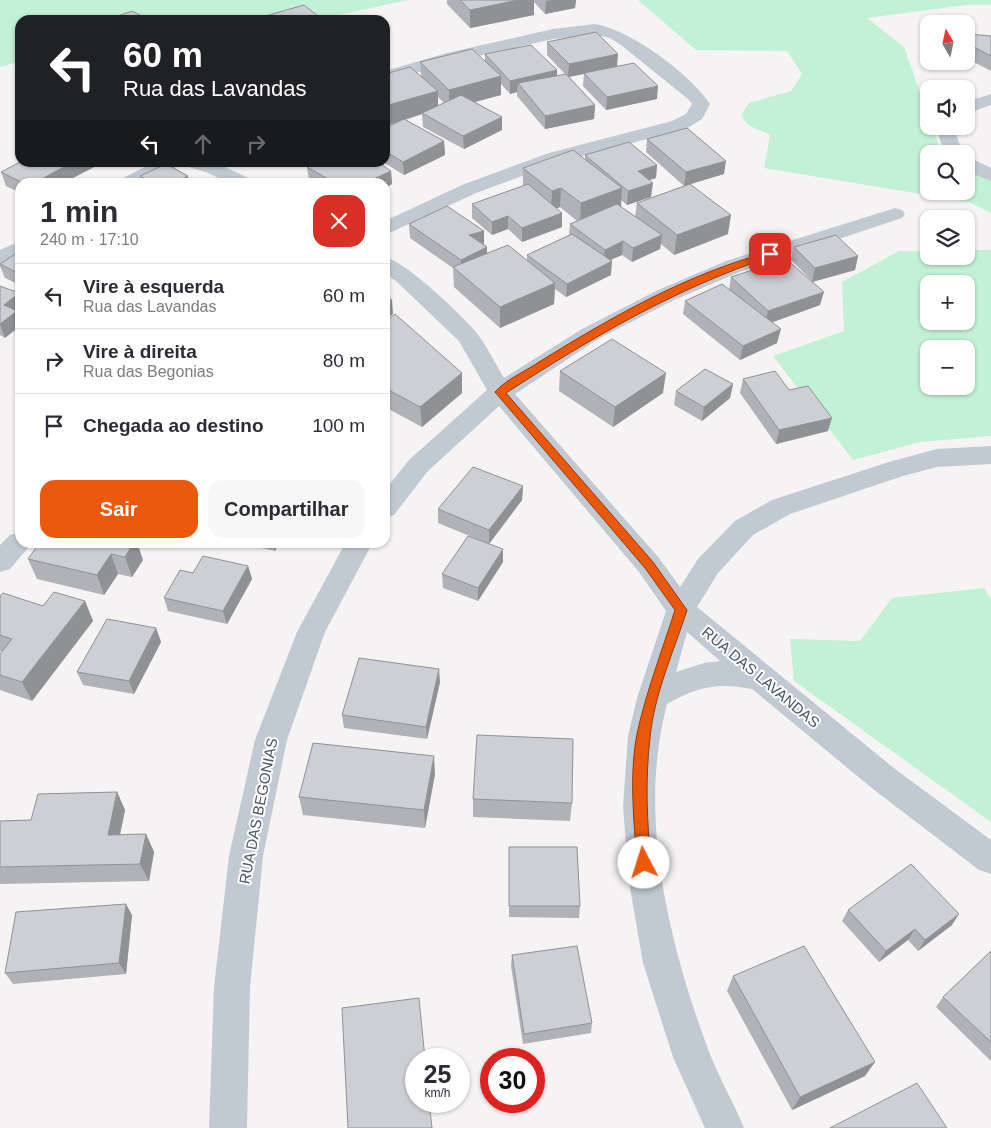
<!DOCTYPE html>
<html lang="pt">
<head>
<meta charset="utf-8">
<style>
  body { margin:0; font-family:Helvetica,sans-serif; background:#f7f7f7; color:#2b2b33; height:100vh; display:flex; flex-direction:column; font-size:19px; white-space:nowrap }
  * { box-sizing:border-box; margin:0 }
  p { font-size:16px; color:#7c7c81 }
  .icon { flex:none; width:28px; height:28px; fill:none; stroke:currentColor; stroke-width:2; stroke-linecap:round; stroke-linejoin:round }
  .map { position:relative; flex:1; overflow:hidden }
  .panel { position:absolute; left:15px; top:178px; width:375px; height:370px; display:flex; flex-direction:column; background:#fff; border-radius:15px; box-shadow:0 1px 4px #0004 }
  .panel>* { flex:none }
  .guide { position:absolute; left:15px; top:15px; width:375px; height:152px; border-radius:15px; box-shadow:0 1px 4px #0004; background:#202124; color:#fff; overflow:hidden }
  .needle { width:32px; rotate:351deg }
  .buttons { position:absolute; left:920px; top:15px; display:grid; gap:10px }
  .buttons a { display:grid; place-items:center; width:55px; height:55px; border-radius:10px; background:#fff; box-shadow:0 1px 4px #0004; font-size:25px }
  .speed { position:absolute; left:405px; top:1048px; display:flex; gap:10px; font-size:25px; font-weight:700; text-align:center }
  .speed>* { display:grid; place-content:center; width:65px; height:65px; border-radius:50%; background:#fff; box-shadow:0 1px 4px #0004; line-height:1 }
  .speed small { font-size:12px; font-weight:400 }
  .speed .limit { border:8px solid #d22; background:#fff; color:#111 }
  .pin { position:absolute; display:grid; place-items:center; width:42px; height:42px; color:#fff; margin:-21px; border-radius:10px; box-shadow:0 2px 8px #0006 }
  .me { position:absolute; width:55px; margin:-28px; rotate:355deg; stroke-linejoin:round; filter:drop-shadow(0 0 4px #0008) }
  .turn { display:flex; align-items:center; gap:18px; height:105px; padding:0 25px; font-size:22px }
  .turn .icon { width:65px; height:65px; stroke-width:2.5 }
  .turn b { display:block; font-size:35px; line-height:42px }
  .lanes { display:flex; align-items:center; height:48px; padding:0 25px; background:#0003; justify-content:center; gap:25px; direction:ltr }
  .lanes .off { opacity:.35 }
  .round { display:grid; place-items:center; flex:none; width:52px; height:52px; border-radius:15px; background:#f7f7f7 }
  .overview { display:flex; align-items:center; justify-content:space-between; height:85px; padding:0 25px }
  h1 { font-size:30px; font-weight:600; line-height:38px }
  .action { display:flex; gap:10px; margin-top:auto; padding:10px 25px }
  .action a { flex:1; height:58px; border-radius:15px; background:#ea580c; color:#fff; font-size:20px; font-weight:600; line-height:58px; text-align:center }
  .action a+a { background:#f7f7f7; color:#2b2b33 }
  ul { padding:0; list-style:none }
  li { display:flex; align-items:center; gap:15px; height:65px; padding:0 25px; border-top:1px solid #e1e1e2 }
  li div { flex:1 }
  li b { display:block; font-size:19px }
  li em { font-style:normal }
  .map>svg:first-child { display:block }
</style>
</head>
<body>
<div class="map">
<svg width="991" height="1128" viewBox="0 0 991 1128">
  <rect width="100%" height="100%" fill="#f5f3f3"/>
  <g fill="#c3f1d5" fill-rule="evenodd">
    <path d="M0,0h408l-92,20h-296v41l-20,6z"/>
    <path d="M638,0h353v5h-25l-99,13 37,29 25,72v7h2l10,24 5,4h-17v37h37v-21l25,11v32l-22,-11 -205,-34 6,-33 -22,-10 -7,-10 8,-12 42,-12 11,-17 -15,-23 -91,-1z"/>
    <path d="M966,250h25v186l-71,6 -67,18 -80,-104 71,-25 -2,-49 57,-31h30v5h37zM929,284h37v37h-37zM929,349h37v37h-37z"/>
    <path d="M984,588l7,12v222l-197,-141 -4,-42 70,2 32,-43z"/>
  </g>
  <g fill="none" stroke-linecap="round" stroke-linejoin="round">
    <g fill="#c1cad2" fill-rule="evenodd">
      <path d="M595,24c36,6 95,50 115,80l-8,15 -16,10 -123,32 -87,32 -91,42v-14l77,-36 87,-32 123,-32 14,-7 6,-10 -4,-5 -67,-54 -11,-7 -15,-3 -42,4 -96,22 -72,21v-11l62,-18 106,-24z"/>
      <path d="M991,94v11l-25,9v-12z"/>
      <path d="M935,126h18l8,22 4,6h-20z"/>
      <path d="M966,156l25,12v13l-25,-10z"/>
      <path d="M155,162h25l-2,4 -33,16h-25l3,-4z"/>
      <path d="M183,162h32l33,16 3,4h-24l-21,-10 -21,-6z"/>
      <path d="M895,208l7,2 3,4 -3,4 -160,53 -68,29 -76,39 -83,55 144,164 21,29 18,-28 37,-38 37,-21 117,-38 48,-13 54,-3v18l-54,3 -34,9 -113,38 -37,21 -35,38 -21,34 198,162 96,71v34l-12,-4 -106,-81 -121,-100c-35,-7 -55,-2 -85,15 -30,111 2,240 41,345 10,27 25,52 36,79h-39l-32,-71 -30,-94 -14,-81 -6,-75 5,-71 9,-38 29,-87 -27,-39 -140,-166 -72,66 -33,43 -9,3v-28l24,-30 78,-70 -28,-49 -62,-59 -12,-9v-16c20,4 77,58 91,75 11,14 19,31 28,46l78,-49 76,-39 68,-29zM687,632l33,29 -16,2 -28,9z"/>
      <path d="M20,241v15l-20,9v-15z"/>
      <path d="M20,532v10h13l-23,27 -10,3v-27l10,-10z"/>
      <path d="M346,542h27l-48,90 -38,108 -24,116 -13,131 -3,141h-38l5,-141 15,-131 26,-116 42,-108z"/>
    </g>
  </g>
  <g fill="#b0b2b7" fill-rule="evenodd">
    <path d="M447,0h129l-1,8 -30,6 -11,-12v13l-64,13 -23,-24z"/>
    <path d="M968,34l23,2v35l-25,-13v-17z"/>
    <path d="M547,42l70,24 40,33 -51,11 -23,-24 1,-12 -15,3 26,28 -1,14 -49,10 -28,-33v-4l-7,2 -9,-10v11l-27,7 28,15v13l-38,19 -41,-22 -1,-13 -17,6 39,21 1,14 -41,20 -21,-13h2v-34l11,-6 -11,4v-52l36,2 -1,-14 65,-1v-7l72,16v6l8,-2 -18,-19zM438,97l6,6 -6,3z"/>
    <path d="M647,139l77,35 -34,10 38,50 -54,21 -13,-11 -1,5 -28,13 -10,-7 -11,5v15l-45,22 -11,-8 -1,15 -54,24 -46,-41 -1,-19 -43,-30 -1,-14 75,7v13l3,3v6l40,8v-6l42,-20 1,-11 7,-3 -17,-14 -3,1 5,19 -40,15 -14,-13 -16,6 -20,-17v-14l51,-18v-18l62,-9v-4l72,10 -1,13 -7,2 2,17 -24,8 -6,-5v7l14,10 2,-14 47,-17 -38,-34z"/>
    <path d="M292,162h16l-10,5z"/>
    <path d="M96,166l-31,16h-45v11l-14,-7 -5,-14z"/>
    <path d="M307,167l84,4 1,13 -7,4v-6h-72l-4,-2z"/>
    <path d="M794,247l64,9 -3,14 -43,12 8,23 -48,17 5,21 -37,17 -57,-46 2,-13 44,-11 2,-13 81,4 -21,-21z"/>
    <path d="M20,251v34l-15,-7 -5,-12v-2z"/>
    <path d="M0,286l19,7 1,3v14l-2,2 -13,26 -5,-3z"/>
    <path d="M385,322l77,51v20l-40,34 -37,-20z"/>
    <path d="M560,371l103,22 -50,34 -54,-36z"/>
    <path d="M743,379l46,11 39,41 -52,13 -36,-51z"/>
    <path d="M733,384l-3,14 -28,23 -28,-16 2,-14z"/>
    <path d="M523,486l-1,14 -33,44 -51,-21v-14z"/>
    <path d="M40,542l103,18 -11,17 -14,-3 -14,21 -67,-16 -9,-20z"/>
    <path d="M236,542h43l-4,9z"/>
    <path d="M503,562l-25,39 -35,-13 -1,-14z"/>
    <path d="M248,566l4,13 -25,45 -59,-13 -4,-13z"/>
    <path d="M0,596l43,10 42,-5 8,20 -61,80 -32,-11v-36l2,-2 -2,-1z"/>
    <path d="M156,628l5,14 -27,52 -51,-9 -6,-13z"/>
    <path d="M440,682l-13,57 -83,-11 -2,-13z"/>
    <path d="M435,774l-10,54 -122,-13 -4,-18z"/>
    <path d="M117,792l8,18 -5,25 26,-1 8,18 -5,29 -149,3v-63l31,-1z"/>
    <path d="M473,799l99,4 -2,18 -97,-4z"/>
    <path d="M509,847l71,59 -1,12 -70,-1z"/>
    <path d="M848,910l104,15 -34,26 -10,-11 -29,22 -37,-41z"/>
    <path d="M132,915l-6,59 -113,10 -8,-11z"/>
    <path d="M991,951v110l-55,-54 7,-10z"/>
    <path d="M512,955l80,68 -1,10 -68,11 -12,-78z"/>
    <path d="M733,976l132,100 -73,34 -65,-119z"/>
  </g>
  <g fill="#909195">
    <path d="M518,0h16v15l-64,13v-18z"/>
    <path d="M552,0h24l-1,8 -30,6 1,-13z"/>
    <path d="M618,54l-1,13 -49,10 1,-13z"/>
    <path d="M557,70v13h-39l-1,9 -7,2v-13z"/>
    <path d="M501,76v19l-52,14v-19z"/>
    <path d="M658,86l-1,13 -51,11 1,-13z"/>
    <path d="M438,91v19l-16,3v1l-37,12v-20z"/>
    <path d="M595,105l-1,14 -49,10v-13z"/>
    <path d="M502,117v13l-38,19 -1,-13z"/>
    <path d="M444,141l1,14 -41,20 -1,-13z"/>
    <path d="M726,161l-2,13 -40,12 2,-14z"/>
    <path d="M73,162h22l1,4 -31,16h-29z"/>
    <path d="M297,162h11l-10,5z"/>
    <path d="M657,165l-1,13 -19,6 1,-13z"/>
    <path d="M391,171l1,13 -7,4v-6h-18z"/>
    <path d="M188,176l1,6h-14z"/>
    <path d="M653,183l-2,14 -24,8 1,-14z"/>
    <path d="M561,188l-1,19 -9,4 1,-20z"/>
    <path d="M622,188l-1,20 -41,15 1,-20z"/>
    <path d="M562,213v14l-40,15v-14z"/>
    <path d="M731,215l-3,19 -54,21 3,-20z"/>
    <path d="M508,216v13l-16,6v-13z"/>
    <path d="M484,231v13l-15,-9z"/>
    <path d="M662,235l-2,14 -28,13 1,-14z"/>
    <path d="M623,241l-1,14 -19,8 2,-13z"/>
    <path d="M487,247v14l-26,12v-13z"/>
    <path d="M858,256l-3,14 -43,12 3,-14z"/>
    <path d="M612,261l-1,14 -45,22 1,-13z"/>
    <path d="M555,283l-1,21 -54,24v-21z"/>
    <path d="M824,292l-4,13 -55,20 3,-14z"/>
    <path d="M19,293l1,3v14l-2,2 2,5v9l-15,12 -5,-14 4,-19z"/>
    <path d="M392,300l1,14 -8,6v-15z"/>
    <path d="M781,329l-4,14 -37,17 3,-14z"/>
    <path d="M462,373v20l-40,34 -2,-20z"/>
    <path d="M666,373l-3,20 -50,34 2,-20z"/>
    <path d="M733,384l-3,14 -28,23 2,-14z"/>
    <path d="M832,418l-4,13 -52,13 3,-14z"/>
    <path d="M523,486l-1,14 -33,44v-14z"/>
    <path d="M134,542h3l6,18 -11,17 -7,-20z"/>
    <path d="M273,542h6l-4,9z"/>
    <path d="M503,549v13l-25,39v-13z"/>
    <path d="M111,554l7,20 -14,21 -7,-20z"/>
    <path d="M248,566l4,13 -25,45 -4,-13z"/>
    <path d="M85,601l8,20 -61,80 -10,-19z"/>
    <path d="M156,628l5,14 -27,52 -5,-13z"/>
    <path d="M439,669l1,13 -13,57 -1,-12z"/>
    <path d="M434,756l1,18 -10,54 -1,-18z"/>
    <path d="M117,792l8,18 -9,43 -8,-18z"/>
    <path d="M146,834l8,18 -5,29 -9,-17z"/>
    <path d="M126,904l6,11 -6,59 -7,-11z"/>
    <path d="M959,914l-7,11 -34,26 7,-11z"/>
    <path d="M915,929l-7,11 -29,22 7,-11z"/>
    <path d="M875,1062l-10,14 -73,34 8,-13z"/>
  </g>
  <g fill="#cdcfd5" stroke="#909195">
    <path d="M460,0h58l-48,10z"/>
    <path d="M304,5l19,15h-57l-4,-3z"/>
    <path d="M132,11l17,9h-42z"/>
    <path d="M176,19v1h-14z"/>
    <path d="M596,32l22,22 -49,10 -22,-22z"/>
    <path d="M968,34l23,2v20l-21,-11z"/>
    <path d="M531,45l26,25 -47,11 -25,-27z"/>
    <path d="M472,49l29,27 -52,14 -29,-28z"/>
    <path d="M634,63l24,23 -51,11 -23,-24z"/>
    <path d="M410,67l28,24 -53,15v-32z"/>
    <path d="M566,74l29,31 -50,11 -27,-33z"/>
    <path d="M461,95l41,22 -39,19 -41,-23z"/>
    <path d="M404,119l40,22 -41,21 -18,-11v-23z"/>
    <path d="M687,128l39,33 -40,11 -39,-33z"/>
    <path d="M629,142l28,23 -19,6 15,12 -25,8 -43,-36z"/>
    <path d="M573,150l49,38 -41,15 -20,-15 -9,3 -29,-23z"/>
    <path d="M20,162h53l-37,20h-15l-20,-10z"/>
    <path d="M317,162h61l13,9 -24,11h-34l-26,-15z"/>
    <path d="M166,164l22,12 -13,6h-37l7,-3 -5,-3z"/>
    <path d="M528,184l34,29 -40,15 -14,-12 -16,6 -20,-18z"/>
    <path d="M690,184l41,31 -54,20 -40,-32z"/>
    <path d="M617,204l45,31 -29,13 -10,-7 -18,9 -35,-26z"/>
    <path d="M447,206l37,25 -15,4 18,12 -26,13 -52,-36z"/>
    <path d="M572,234l40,27 -45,23 -40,-29z"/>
    <path d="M836,235l22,21 -43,12 -21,-21z"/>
    <path d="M508,245l47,38 -55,24 -47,-40z"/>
    <path d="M20,251v23l-20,-10z"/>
    <path d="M786,259l38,33 -56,19 -37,-34z"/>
    <path d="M722,284l59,45 -38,17 -58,-45z"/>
    <path d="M0,286l19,7 -15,12 13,6 -17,13z"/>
    <path d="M385,297l7,3 -7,5z"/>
    <path d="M395,314l67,59 -42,34 -35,-19v-66z"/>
    <path d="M612,339l54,34 -51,34 -55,-36z"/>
    <path d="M705,369l28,15 -29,23 -28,-16z"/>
    <path d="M775,371l14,19 19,-4 24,32 -53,12 -36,-51z"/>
    <path d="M473,467l50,19 -34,44 -51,-21z"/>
    <path d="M468,536l35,13 -25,39 -36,-14z"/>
    <path d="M40,542h94l-9,15 -14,-3 -14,21 -69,-16z"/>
    <path d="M203,556l45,10 -25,45 -59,-13 16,-28 13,3z"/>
    <path d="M54,592l31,9 -63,81 -22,-7v-21l12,-15 -12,-4v-39l3,-3 40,13z"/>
    <path d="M107,619l49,9 -27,53 -52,-9z"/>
    <path d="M359,658l80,11 -13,58 -84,-12z"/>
    <path d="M477,735l96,4 -1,64 -99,-4z"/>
    <path d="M313,743l121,13 -10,54 -125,-13z"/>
    <path d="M117,792l-9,43 38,-1 -6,30 -140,3v-46l31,-1 7,-26z"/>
    <path d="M509,847h68l3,59h-71z"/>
    <path d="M911,864l48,50 -34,26 -10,-11 -29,22 -38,-41z"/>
    <path d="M126,904l-7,59 -114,10 11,-61z"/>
    <path d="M577,946l15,77 -68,11 -12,-79z"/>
    <path d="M804,946l71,116 -75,35 -67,-121z"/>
    <path d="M991,951v91l-48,-45z"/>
    <path d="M419,998l6,61h-9v42h13l3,27h-84l-6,-120z"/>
    <path d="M917,1083l30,45h-117z"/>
  </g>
  <path fill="#ea580c" stroke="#983908" d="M770,252l3,1v3c-99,33 -180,81 -267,137l147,169 34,48c-13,41 -33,84 -37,128 -5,42 -3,83 1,125l-2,5 -5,1 -5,-1 -2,-5c-3,-41 -8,-88 0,-129 9,-42 25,-83 38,-124l-30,-42 -150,-176c10,-12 31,-21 44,-30 71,-44 149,-89 231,-110z"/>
  <g text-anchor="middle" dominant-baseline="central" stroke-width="4" stroke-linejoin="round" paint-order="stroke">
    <g font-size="15" fill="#4a5661" stroke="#fff">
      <text transform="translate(761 677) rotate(40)">RUA DAS LAVANDAS</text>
      <text transform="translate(258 811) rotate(-79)">RUA DAS BEGONIAS</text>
    </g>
  </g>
</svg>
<div class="buttons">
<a><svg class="needle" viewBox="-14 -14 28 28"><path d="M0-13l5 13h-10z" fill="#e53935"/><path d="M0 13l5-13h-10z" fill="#7c7c81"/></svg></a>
<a><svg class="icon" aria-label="sound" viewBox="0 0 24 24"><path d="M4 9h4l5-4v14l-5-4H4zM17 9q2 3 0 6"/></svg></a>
<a><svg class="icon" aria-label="search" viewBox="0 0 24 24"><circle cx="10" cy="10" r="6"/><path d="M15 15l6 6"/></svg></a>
<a><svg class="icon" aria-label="layers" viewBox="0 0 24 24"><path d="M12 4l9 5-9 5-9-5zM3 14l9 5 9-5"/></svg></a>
<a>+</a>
<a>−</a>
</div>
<div class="speed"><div>25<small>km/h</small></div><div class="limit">30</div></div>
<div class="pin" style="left:770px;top:254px;background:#d93025"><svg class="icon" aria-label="arrive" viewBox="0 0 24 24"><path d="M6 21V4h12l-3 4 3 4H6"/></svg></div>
<svg class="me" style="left:644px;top:863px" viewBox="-20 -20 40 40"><circle r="19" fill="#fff"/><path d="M0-13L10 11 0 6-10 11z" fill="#ea580c"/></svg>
<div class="guide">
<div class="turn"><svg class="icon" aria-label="left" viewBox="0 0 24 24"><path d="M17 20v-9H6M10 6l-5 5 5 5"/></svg><div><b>60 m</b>Rua das Lavandas</div></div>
<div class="lanes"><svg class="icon" aria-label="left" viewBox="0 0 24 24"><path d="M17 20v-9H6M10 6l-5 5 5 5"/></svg><svg class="icon off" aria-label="ahead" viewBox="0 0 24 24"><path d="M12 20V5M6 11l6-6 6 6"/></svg><svg class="icon off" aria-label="right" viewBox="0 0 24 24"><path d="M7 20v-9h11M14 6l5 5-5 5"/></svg></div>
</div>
<section class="panel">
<div class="overview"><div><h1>1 min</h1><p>240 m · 17:10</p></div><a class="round" style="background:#d93025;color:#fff"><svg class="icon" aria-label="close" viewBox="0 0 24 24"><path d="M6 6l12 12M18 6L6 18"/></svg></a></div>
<ul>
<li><svg class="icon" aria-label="left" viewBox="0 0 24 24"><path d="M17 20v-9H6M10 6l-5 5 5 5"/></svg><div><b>Vire à esquerda</b><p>Rua das Lavandas</p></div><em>60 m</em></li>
<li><svg class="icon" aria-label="right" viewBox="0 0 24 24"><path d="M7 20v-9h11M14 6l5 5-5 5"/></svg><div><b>Vire à direita</b><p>Rua das Begonias</p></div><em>80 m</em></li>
<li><svg class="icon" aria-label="arrive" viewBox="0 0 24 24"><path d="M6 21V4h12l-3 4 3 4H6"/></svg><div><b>Chegada ao destino</b></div><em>100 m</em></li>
</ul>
<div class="action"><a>Sair</a><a>Compartilhar</a></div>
</section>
</div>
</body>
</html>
